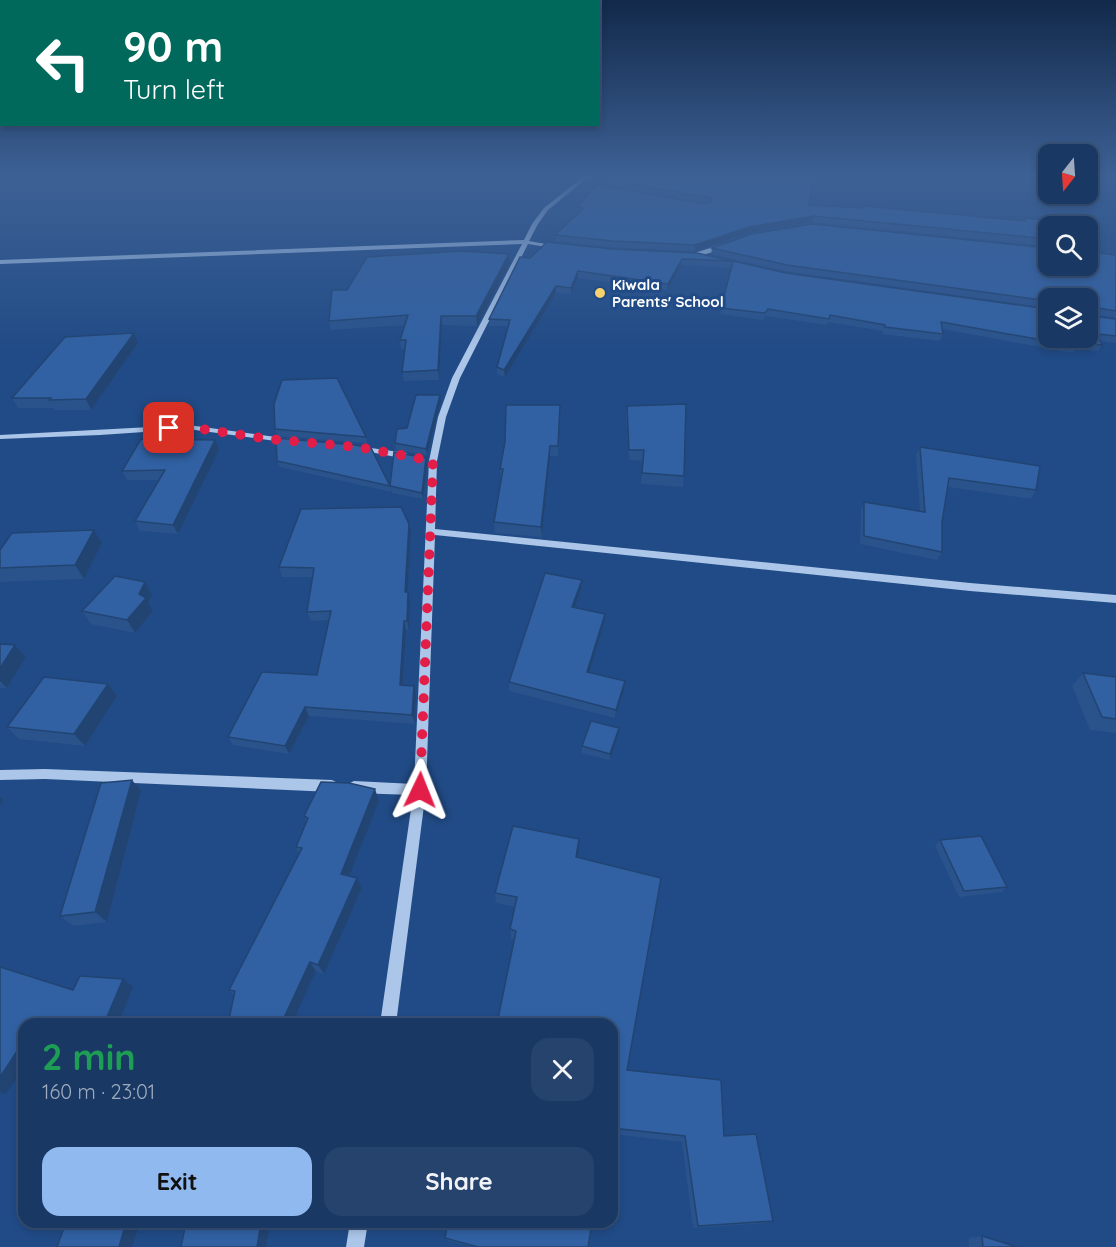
<!DOCTYPE html>
<html lang="en">
<head>
<meta charset="utf-8">
<style>
  body { margin:0; font-family:Quicksand,sans-serif; background:#26436d; color:#f1f3f6; height:100vh; display:flex; flex-direction:column; font-size:22px; white-space:nowrap }
  * { box-sizing:border-box; margin:0 }
  p { font-size:20px; color:#9facbf }
  .icon { flex:none; width:33px; height:33px; fill:none; stroke:currentColor; stroke-width:2; stroke-linecap:round; stroke-linejoin:round }
  .map { position:relative; flex:1; overflow:hidden }
  .side { position:absolute; left:18px; top:1018px; width:600px; height:210px; display:flex; flex-direction:column; background:#193864; border-radius:18px; box-shadow:0 3px 9px #0003,0 0 0 2px #375278 }
  .side>* { flex:none }
  .hud { position:absolute; left:0px; top:0px; width:600px; height:126px; box-shadow:0 3px 9px #0003,0 0 0 2px #375278; background:#00695c; color:#fff; overflow:hidden }
  .needle { width:39px; rotate:197deg }
  .controls { position:absolute; left:1038px; top:144px; display:grid; gap:12px }
  .controls a { display:grid; place-items:center; width:60px; height:60px; border-radius:12px; background:#193864; box-shadow:0 3px 9px #0003,0 0 0 2px #375278; font-size:30px }
  .pin { position:absolute; display:grid; place-items:center; width:51px; height:51px; color:#fff; margin:-26px; border-radius:12px; box-shadow:0 3px 9px #0006 }
  .me { position:absolute; width:66px; margin:-33px; rotate:2deg; stroke-linejoin:round; filter:drop-shadow(0 0 4px #0008) }
  .turn { display:flex; align-items:center; gap:21px; height:126px; padding:0 24px; font-size:27px }
  .turn .icon { width:78px; height:78px; stroke-width:2.5 }
  .turn b { display:block; font-size:42px; line-height:51px }
  .round { display:grid; place-items:center; flex:none; width:63px; height:63px; border-radius:18px; background:#26436d }
  .summary { display:flex; align-items:center; justify-content:space-between; height:102px; padding:0 24px }
  h1 { font-size:36px; font-weight:700; line-height:45px; color:#1e9e55 }
  .primary-button { display:flex; gap:12px; margin-top:auto; padding:12px 24px }
  .primary-button a { flex:1; height:69px; border-radius:18px; background:#90b9f0; color:#111; font-size:24px; font-weight:700; line-height:69px; text-align:center }
  .primary-button a+a { background:#26436d; color:#f1f3f6 }
  .map>svg:first-child { display:block }
</style>
</head>
<body>
<div class="map">
<svg width="1116" height="1247" viewBox="0 0 1116 1247">
  <rect width="100%" height="100%" fill="#214b86"/>
  <g fill="none" stroke-linecap="round" stroke-linejoin="round">
    <g fill="#abc6e9" fill-rule="evenodd">
      <path d="M583,177h5l-40,33 -10,14 -9,17 33,6 -3,2 -31,-5 -68,134 -14,39 -9,44 -2,68 535,54 146,12v8l-146,-12 -535,-56 -9,255 -30,234h-16l33,-229 -59,-2 -4,-2 -2,-4 2,-4 4,-2 60,3 15,-323 9,-44 14,-39 70,-134 -522,20v-4l524,-20 8,-16 12,-16z"/>
      <path d="M740,238l5,1c-12,7 -48,21 -60,16l10,-2z"/>
      <path d="M188,425l102,14 4,2 -4,2 -102,-14 -88,6 -100,4v-4z"/>
      <path d="M357,446l49,7 4,3 -4,3 -46,-9 -4,-2z"/>
      <path d="M45,769l287,11 4,2 2,4 -2,4 -4,2 -287,-13 -45,1v-10z"/>
      <path d="M350,1222h18l-4,25h-18z"/>
    </g>
  </g>
  <g fill="#2a538c" fill-rule="evenodd">
    <path d="M604,179l205,26 214,16 2,-3 23,8v21v-1l-236,-24 -64,11 -53,18 -83,-4 -57,-6v-6l24,-22h-2v-6l129,-3h2l-105,-19z"/>
    <path d="M712,248h336l42,2 1,2 25,3v63l-25,-4v2l25,3v24l-16,-2 2,4 -4,6 -23,-2 -2,4 -131,-24 1,5 -3,7 -58,-7 1,-3 -55,-9 -1,3 -61,-9 -3,4 -43,-6 11,-46 -50,-3 -14,25 -89,-12 -7,16 -15,-1 -51,84 -8,-3v-7l11,-41h-19v-7l41,-61 82,-9 85,4 89,20 262,36v-1l-263,-37 -74,-17zM1048,298l40,40h-40z"/>
    <path d="M509,254l1,9 -33,63 -35,-1 -3,55 -35,1 -2,-9 3,-23h-4l-1,-9 5,-15 -74,5 -2,-9 18,-31z"/>
    <path d="M138,343l-47,67h-36l-1,-2h-36l-6,-10z"/>
    <path d="M441,401l-14,54 -31,-5 -1,-7 12,-15z"/>
    <path d="M627,406l57,70 -1,11 -42,-3 2,-23 -14,-1 -3,-44z"/>
    <path d="M560,415l-2,41h-8l-8,81 -47,-4 -1,-11 7,-42 -1,-11 5,-27z"/>
    <path d="M275,429l91,8 1,6 -89,-7z"/>
    <path d="M920,447l116,43 -5,9 -83,-12 -6,35v30l-5,8 -77,-16 1,-34 3,-8 56,9 -4,-56z"/>
    <path d="M219,450l-41,84 -38,-3 -5,-10 24,-41h-32l-5,-9z"/>
    <path d="M426,458l1,7 -4,34 -31,-6 -2,-7z"/>
    <path d="M277,461l113,25 1,6 -111,-25z"/>
    <path d="M94,530l8,13 -18,36 -84,3v-32z"/>
    <path d="M411,533l-4,59 3,9 -1,29h-3l-3,55 11,1 2,9 -1,29 -106,-8 -20,38 -56,-9 -5,-8 89,-62 12,-55 -18,1 -4,-9 6,-35h-31l-3,-10z"/>
    <path d="M582,580l-1,9 -6,18 30,7 -1,9 -15,49 36,9 -1,9 -9,28 -106,-27v-9z"/>
    <path d="M152,595l-4,8 5,8 -18,22 -44,-9 -9,-13z"/>
    <path d="M0,644l26,13 -19,31h-7z"/>
    <path d="M1083,673l33,4v56l-26,-3 -18,-44z"/>
    <path d="M117,696l-32,50 -66,-7 -12,-12z"/>
    <path d="M618,735l-8,25 -28,-7v-7z"/>
    <path d="M141,791l-34,131 -34,4 -13,-10z"/>
    <path d="M379,801l-30,75 8,2 5,10 -38,86 -8,-3 -24,53h-64l6,-29 -5,-5 70,-137 -3,-6 11,-25 -3,-6z"/>
    <path d="M940,840l67,47 -5,5 -43,5 -24,-51z"/>
    <path d="M579,850l-2,8 50,212 97,66 49,85 -7,2 -73,5 -11,-86 -70,-8v-110l-98,-84 -3,-1 -1,-10 5,-22 -19,-4 -1,-10z"/>
    <path d="M982,1236l35,11h-48v-9z"/>
    <path d="M445,1238l143,9h-114l-25,-6z"/>
  </g>
  <g fill="#224472">
    <path d="M814,216l-2,6 -64,11 -53,18v-6l54,-18z"/>
    <path d="M509,254l1,9 -33,63 -1,-10z"/>
    <path d="M682,259l-1,6 -14,25 1,-6z"/>
    <path d="M578,271v7l-7,16v-6z"/>
    <path d="M556,286v7l-51,84 -1,-7z"/>
    <path d="M441,316l1,9 -3,55 -1,-10z"/>
    <path d="M134,333l4,10 -47,67 -5,-11z"/>
    <path d="M440,395l1,6 -14,54 -1,-6z"/>
    <path d="M215,440l4,10 -41,84 -5,-9z"/>
    <path d="M550,446v10l-8,81 -1,-10z"/>
    <path d="M426,458l1,7 -4,34 -1,-6z"/>
    <path d="M409,524l2,9 -4,68 -2,-9z"/>
    <path d="M94,530l8,13 -18,36 -9,-14z"/>
    <path d="M582,580l-1,9 -9,27v-9z"/>
    <path d="M145,582l7,13 -4,8 5,8 -18,22 -8,-13z"/>
    <path d="M408,592l2,9 -1,29 -2,-9z"/>
    <path d="M605,614l-1,9 -17,57v-8z"/>
    <path d="M404,621l2,9 -4,64 -2,-9z"/>
    <path d="M15,645l11,12 -19,31 -7,-7v-13z"/>
    <path d="M625,681l-1,9 -9,28 1,-8z"/>
    <path d="M108,684l9,12 -32,50 -11,-12z"/>
    <path d="M414,686l2,9 -1,29 -3,-9z"/>
    <path d="M305,707l4,9 -20,38 -4,-8z"/>
    <path d="M619,728l-1,7 -8,25v-6z"/>
    <path d="M132,780l9,11 -34,131 -12,-10z"/>
    <path d="M375,789l4,12 -33,83 -5,-10z"/>
    <path d="M0,797l3,3 -3,6z"/>
    <path d="M579,839v11l-4,18 1,-11z"/>
    <path d="M357,878l5,10 -38,86 -6,-9z"/>
    <path d="M310,962l6,9 -24,53h-11z"/>
    <path d="M123,979l10,8 -15,37h-14z"/>
    <path d="M23,1042h1v25l-18,27 -6,-2v-15z"/>
    <path d="M126,1222h14l-8,25h-13z"/>
    <path d="M261,1222h9l-4,25h-9z"/>
  </g>
  <g fill="#3161a3" stroke="#224472" stroke-width="1.5">
    <path d="M606,177h208l-5,28 54,3v-2l162,15v-3l27,3 2,5h-6v13l-234,-23 -65,11 -54,18 -83,-4 -57,-6 29,-27 -7,-1 20,-22 109,19 6,-3 -2,-3 -106,-19z"/>
    <path d="M813,224l235,24v18h40v-28l6,6 -5,2 2,6 25,3v56l-24,-4 -3,2 2,7 25,3v17l-19,-2 5,11 -27,-3 1,4 -135,-24 2,12 -58,-7v-2l-55,-10 -1,4 -61,-10 -3,4 -44,-5 12,-47 -51,-2 -14,25 -90,-13 -7,17 -15,-2 -52,84 -7,-3 13,-47 -21,-1 31,-62 10,1 17,-16 65,7 85,4 89,20 262,36v29h40v-40h-40v3l-261,-36 -75,-17 39,-14z"/>
    <path d="M462,251l47,3 -33,62h-35l-3,54 -36,2 4,-32h-6l8,-25 -79,6 3,-31h15l20,-33z"/>
    <path d="M134,333l-48,66 -37,1 2,-2h-39l53,-61z"/>
    <path d="M337,378l29,59 -91,-8 -1,-25 8,-24z"/>
    <path d="M416,395h24l-14,54 -31,-6 2,-14 10,-1z"/>
    <path d="M686,404l-2,72 -42,-3 2,-23h-15l-2,-44z"/>
    <path d="M506,405h54l-2,41h-8l-9,81 -47,-5 9,-53h-3l5,-27z"/>
    <path d="M276,438l79,7 16,3 19,38 -113,-25z"/>
    <path d="M141,439l74,1 -42,85 -38,-4 30,-51 -43,1z"/>
    <path d="M920,447l120,19 -4,24 -87,-12 -7,44v30l-78,-16v-34l61,10z"/>
    <path d="M394,452l32,6 -4,35 -32,-7z"/>
    <path d="M401,507l8,17 -4,68h3l-1,29h-3l-4,64 14,1 -2,29 -107,-8 -20,39 -57,-9 34,-65 55,3 14,-64 -24,1 7,-44 -35,-1 22,-58z"/>
    <path d="M94,530l-19,35 -75,3v-18l12,-17z"/>
    <path d="M545,573l37,7 -10,27 33,7 -18,58 38,9 -9,29 -107,-28z"/>
    <path d="M115,576l30,6 -6,12 7,4 -19,22 -45,-9z"/>
    <path d="M0,644l15,1 -15,23z"/>
    <path d="M1083,673l33,4v42l-14,-2z"/>
    <path d="M44,677l64,7 -34,50 -67,-7z"/>
    <path d="M591,721l28,7 -9,26 -28,-8z"/>
    <path d="M132,780l-37,132 -35,4 41,-133z"/>
    <path d="M321,782l28,1 26,6 -34,85 16,4 -39,87 -8,-3 -29,62h-53l7,-33 -6,-1 73,-142 -6,-1 12,-29 -4,-2z"/>
    <path d="M513,826l66,13 -3,18 85,21 -34,192 94,10 3,56 32,-2 17,87 -75,5 -13,-90 -73,-8v-104h-115l19,-93 -6,-2 7,-32 -22,-4z"/>
    <path d="M981,836l26,51 -43,4 -24,-51z"/>
    <path d="M0,967l73,23 7,-14 43,3 -19,45h-80v18h-1l-23,35z"/>
    <path d="M66,1222h60l-7,25h-62z"/>
    <path d="M186,1222h75l-4,25h-76z"/>
    <path d="M448,1222h144l-4,25h-110l-33,-9z"/>
    <path d="M982,1236l35,11h-34z"/>
  </g>
  <linearGradient id="sky" x2="0" y2="1"><stop stop-color="#12294a"/><stop offset="0.5" stop-color="#3d6195"/><stop offset="1" stop-color="#3d6195" stop-opacity="0"/></linearGradient>
  <rect width="1116" height="352" fill="url(#sky)"/>
  <g fill="none" stroke-linecap="round" stroke-linejoin="round">
    <path stroke="#e11d48" stroke-width="10" stroke-dasharray="0 18" d="M169,428l19,-1 81,12 88,8 76,14 -13,329"/>
  </g>
  <circle fill="#f6d26c" stroke="#214b86" stroke-width="2" cx="600" cy="293" r="6"/>
  <g text-anchor="middle" dominant-baseline="central" stroke-width="6" stroke-linejoin="round" paint-order="stroke">
    <g font-size="15" font-weight="bold" fill="#fff" stroke="#214b86" text-anchor="start">
      <text x="612" y="284">Kiwala<tspan x="612" dy="17">Parents' School</tspan></text>
    </g>
  </g>
</svg>
<div class="controls">
<a><svg class="needle" viewBox="-14 -14 28 28"><path d="M0-13l5 13h-10z" fill="#e53935"/><path d="M0 13l5-13h-10z" fill="#9facbf"/></svg></a>
<a><svg class="icon" aria-label="search" viewBox="0 0 24 24"><circle cx="10" cy="10" r="6"/><path d="M15 15l6 6"/></svg></a>
<a><svg class="icon" aria-label="layers" viewBox="0 0 24 24"><path d="M12 4l9 5-9 5-9-5zM3 14l9 5 9-5"/></svg></a>
</div>
<div class="pin" style="left:169px;top:428px;background:#d93025"><svg class="icon" aria-label="arrive" viewBox="0 0 24 24"><path d="M6 21V4h12l-3 4 3 4H6"/></svg></div>
<svg class="me" style="left:420px;top:790px" viewBox="-20 -20 40 40"><path d="M0-17L14 15 0 8-14 15z" fill="#e11d48" stroke="#fff" stroke-width="4"/></svg>
<div class="hud">
<div class="turn"><svg class="icon" aria-label="left" viewBox="0 0 24 24"><path d="M17 20v-9H6M10 6l-5 5 5 5"/></svg><div><b>90 m</b>Turn left</div></div>
</div>
<section class="side">
<div class="summary"><div><h1>2 min</h1><p>160 m · 23:01</p></div><a class="round"><svg class="icon" aria-label="close" viewBox="0 0 24 24"><path d="M6 6l12 12M18 6L6 18"/></svg></a></div>
<div class="primary-button"><a>Exit</a><a>Share</a></div>
</section>
</div>
</body>
</html>
